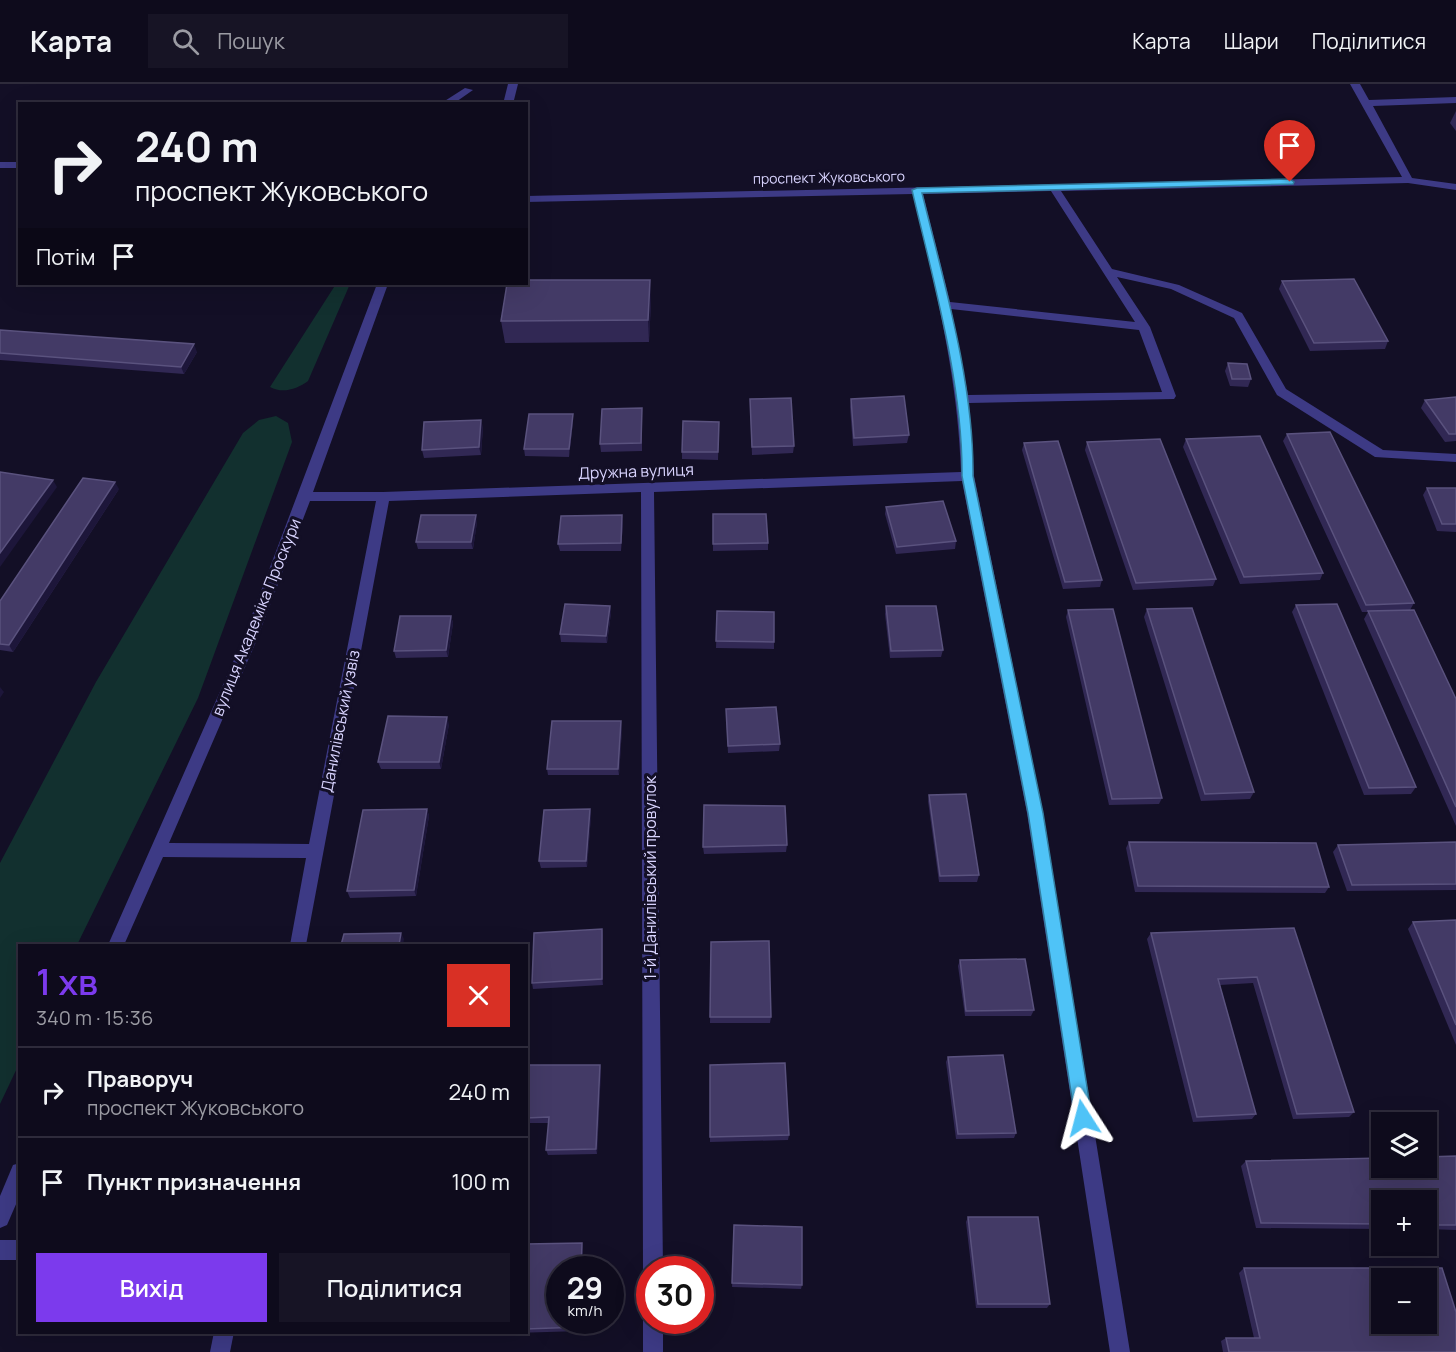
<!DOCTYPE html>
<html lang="uk">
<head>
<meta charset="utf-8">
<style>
  body { margin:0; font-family:Manrope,sans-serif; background:#171425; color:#f1f3f6; height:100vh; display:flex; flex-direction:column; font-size:22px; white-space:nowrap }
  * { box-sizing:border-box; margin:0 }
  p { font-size:20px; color:#9b9ba3 }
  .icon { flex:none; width:33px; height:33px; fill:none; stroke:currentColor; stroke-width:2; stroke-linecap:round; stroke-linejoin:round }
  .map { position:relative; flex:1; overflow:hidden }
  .side { position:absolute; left:18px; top:860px; width:510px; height:390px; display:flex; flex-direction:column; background:#0e0b1c; border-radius:0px; box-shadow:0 6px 24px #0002,0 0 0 2px #2e2b3b }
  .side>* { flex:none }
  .banner { position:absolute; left:18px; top:18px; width:510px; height:183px; border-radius:0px; box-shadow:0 6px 24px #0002,0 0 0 2px #2e2b3b; background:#0e0b1c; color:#f1f3f6; overflow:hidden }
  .fabs { position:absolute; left:1371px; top:1028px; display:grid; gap:12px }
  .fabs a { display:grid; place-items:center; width:66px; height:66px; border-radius:0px; background:#0e0b1c; box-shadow:0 6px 24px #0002,0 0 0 2px #2e2b3b; font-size:30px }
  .speed { position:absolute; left:546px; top:1172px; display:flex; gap:12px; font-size:30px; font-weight:700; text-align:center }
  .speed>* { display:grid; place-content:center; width:78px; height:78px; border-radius:50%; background:#0e0b1c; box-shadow:0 6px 24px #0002,0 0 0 2px #2e2b3b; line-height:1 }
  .speed small { font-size:15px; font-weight:400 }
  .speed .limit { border:9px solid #d22; background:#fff; color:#111 }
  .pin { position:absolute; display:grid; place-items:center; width:51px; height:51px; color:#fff; margin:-62px -26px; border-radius:50% 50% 50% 0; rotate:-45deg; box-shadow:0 0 6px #0007 }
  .pin .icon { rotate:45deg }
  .me { position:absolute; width:66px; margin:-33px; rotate:351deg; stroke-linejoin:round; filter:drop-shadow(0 0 4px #0008) }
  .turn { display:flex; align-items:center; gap:21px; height:126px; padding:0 18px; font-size:27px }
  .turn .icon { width:78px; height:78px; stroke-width:2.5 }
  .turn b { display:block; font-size:42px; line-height:51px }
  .then { display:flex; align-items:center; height:57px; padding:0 18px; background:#0003; gap:12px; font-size:22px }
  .round { display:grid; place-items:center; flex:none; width:63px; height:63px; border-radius:0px; background:#171425 }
  .summary { display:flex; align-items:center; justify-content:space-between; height:102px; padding:0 18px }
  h1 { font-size:36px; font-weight:600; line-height:45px; color:#7c3aed }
  .cta { display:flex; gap:12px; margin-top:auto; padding:12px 18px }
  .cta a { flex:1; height:69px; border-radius:0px; background:#7c3aed; color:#fff; font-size:24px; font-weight:600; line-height:69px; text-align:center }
  .cta a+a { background:#171425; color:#f1f3f6 }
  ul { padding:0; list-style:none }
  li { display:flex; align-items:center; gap:18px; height:90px; padding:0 18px; border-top:2px solid #2e2b3b }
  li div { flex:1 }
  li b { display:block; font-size:22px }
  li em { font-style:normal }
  header { display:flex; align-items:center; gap:36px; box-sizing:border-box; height:84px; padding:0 30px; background:#0e0b1c; border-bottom:2px solid #2e2b3b }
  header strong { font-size:28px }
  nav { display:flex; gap:33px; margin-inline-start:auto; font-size:21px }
  .search { width:420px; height:54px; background:#171425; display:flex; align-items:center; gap:15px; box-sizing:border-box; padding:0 21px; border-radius:0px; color:#9b9ba3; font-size:22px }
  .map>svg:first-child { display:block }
</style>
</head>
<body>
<header>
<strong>Карта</strong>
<div class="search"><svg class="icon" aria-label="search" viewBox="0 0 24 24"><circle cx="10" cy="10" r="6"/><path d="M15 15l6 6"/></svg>Пошук</div>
<nav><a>Карта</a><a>Шари</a><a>Поділитися</a></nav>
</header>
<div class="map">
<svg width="1456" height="1268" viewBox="0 0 1456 1268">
  <rect width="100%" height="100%" fill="#130f26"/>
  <g fill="#12302f">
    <path d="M336,200h14l-42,97c-11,8 -25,13 -38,6z"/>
    <path d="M276,332l12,7 4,19 -94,256 -121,247h-57l-1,119 -19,40v-241l96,-181 147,-249 16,-13z"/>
  </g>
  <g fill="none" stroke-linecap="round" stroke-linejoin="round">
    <g fill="#3d3a85" fill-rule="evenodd">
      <path d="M508,0h10l-5,20h-10z"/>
      <path d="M1350,0h10l9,16 87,-3v6l-83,3 39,72 44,6v6l-48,-7 -347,8 51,78 67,16 63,28 44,76 97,61 73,4v8l-81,-5 -98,-62 -43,-77 -63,-29 -54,-12 33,50 26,69 -2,3 -205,4 5,73 69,337 87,539h-20l-83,-539 -65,-332 -308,11 9,777h-13v8l-4,-1 -3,-7 -2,-777 -252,9 -83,444h-16l16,-87 -143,-1 -39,88h-16l133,-301 136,-360h11l-75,208h70l578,-20c-3,-96 -26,-186 -48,-278l-387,8v-6l876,-19zM1051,107l84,131 -185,-20 -27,-108zM951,225l188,21 23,62 -194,3zM310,417h66l-67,343 -140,-1 86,-199z"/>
      <path d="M465,4l8,2 -20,14h-13z"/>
      <rect x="0" y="78" width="20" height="6"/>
      <path d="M20,1079v32l-13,30 -7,3v-32l13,-31z"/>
      <rect x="0" y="1156" width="20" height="20"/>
      <path d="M650,1227v9h13v32h-20v-32l3,-7z"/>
      <path d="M214,1248h20l-4,20h-20z"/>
    </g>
  </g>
  <g fill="#312854">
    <path d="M1456,27v20l-6,-8z"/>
    <path d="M1282,197l106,60 -3,8 -75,2 -31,-62z"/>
    <path d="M651,218l-2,40 -144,1 -4,-22z"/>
    <path d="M0,246l197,22 -13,22 -184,-14z"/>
    <path d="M1228,279l23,16 -3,8 -18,-1 -5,-15z"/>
    <path d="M1456,313v44l-11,1 -24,-34 4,-8z"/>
    <path d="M851,315l58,36 -2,8 -54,3 -3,-39z"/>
    <path d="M750,323l44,39 -1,7 -41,2z"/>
    <path d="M642,324v43l-41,1 -1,-8z"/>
    <path d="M573,338l-4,35 -44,-1 -1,-7z"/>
    <path d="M719,338l-1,38 -36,-1v-7z"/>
    <path d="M483,343l-2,28 -57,3 -2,-8z"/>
    <path d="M1287,350l127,169 -4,7 46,89v127l-92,-207 4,-7h-6l-79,-171z"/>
    <path d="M1186,355l137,134 -3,7 -80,4 -57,-137z"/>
    <path d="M1087,358l129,137 -3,7 -80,4 -48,-140z"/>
    <path d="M1024,359l78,137 -2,7 -37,2 -41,-139z"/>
    <path d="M1427,404h29v44l-19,-1 -14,-36z"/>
    <path d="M119,405l-106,163 -13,-2v-49z"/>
    <path d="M886,423l70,34 -1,8 -59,5 -11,-40z"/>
    <path d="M713,430l55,29v7l-55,1z"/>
    <path d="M477,438l-4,27h-55l-2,-7z"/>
    <path d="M623,439l-2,28h-61l-2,-7z"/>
    <path d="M1296,521l120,182 -5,7 -47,1 -72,-183z"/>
    <path d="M610,522l1,7 -4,30 -46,-1 -1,-8z"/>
    <path d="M886,522l57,44 -2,7 -51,1 -5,-44z"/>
    <path d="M1147,525l107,183 -4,7 -49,2 -57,-184z"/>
    <path d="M1068,526l94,188 -3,6 -50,1 -43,-188z"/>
    <path d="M717,527l57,1v37l-58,-1z"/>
    <path d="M451,532l2,7 -5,34 -52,1 -2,-7z"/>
    <path d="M726,632l54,28 -1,7 -51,2z"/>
    <path d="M449,640l-8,45h-60l-3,-7z"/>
    <path d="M622,645l-3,46h-71l-1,-6z"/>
    <path d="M929,711l50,80 -2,7h-38l-11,-81z"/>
    <path d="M427,725l2,7 -13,80 -66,2 -3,-7z"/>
    <path d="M590,725l1,7 -4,51 -46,1 -2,-7z"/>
    <path d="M1129,758l200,45 -4,6 -190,-1 -9,-44z"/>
    <path d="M1456,758v48l-109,1 -14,-39 5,-7z"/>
    <path d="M787,761l-1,7 -82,2 -1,-7z"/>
    <path d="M1456,836v125l-48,-116 5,-7z"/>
    <path d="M1294,844l60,184 -5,5 -56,2 -40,-136 -33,2 36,129 -4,5 -59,3 -46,-183 4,-6z"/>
    <path d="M603,852v49l-70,4 -1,-6z"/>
    <path d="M711,858l60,75 -1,6h-60z"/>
    <path d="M960,876l74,50 -3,6h-66l-7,-50z"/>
    <path d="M948,973l68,76 -2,5 -58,1 -10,-77z"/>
    <path d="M526,981h74l1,5 -4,84 -49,1 -2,-5 3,-27h-23z"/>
    <path d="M710,981l79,70 -1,5 -78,2z"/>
    <path d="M1456,1072v74l-30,-1v-29h-44v29l-126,-1 -15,-62 5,-5z"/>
    <path d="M968,1133l82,87 -3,4h-71l-10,-86z"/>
    <path d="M734,1141l68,60 -1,4 -69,-2z"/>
    <path d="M526,1160l57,3v22h-23l21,51v11l-67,2 -1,-1h13z"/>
    <path d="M1244,1184l212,84h-233l-2,-11 5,-3h28l-15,-65z"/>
    <path d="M362,1248h30l-29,1z"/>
  </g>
  <g fill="#1d163a">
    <path d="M650,196l1,22 -2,40 -1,-22z"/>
    <path d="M194,260l3,8 -13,22 -3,-7z"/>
    <path d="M573,330v8l-4,35v-8z"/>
    <path d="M481,336l2,7 -2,28 -2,-8z"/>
    <path d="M53,396l4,7 -57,80v-14z"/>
    <path d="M115,398l4,7 -106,163 -4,-7z"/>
    <path d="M476,431l1,7 -4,27 -2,-7z"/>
    <path d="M622,431l1,8 -2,28v-8z"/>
    <path d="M610,522l1,7 -4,30 -1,-7z"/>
    <path d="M451,532l2,7 -5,34 -2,-7z"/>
    <path d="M0,603l4,5 -4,6z"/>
    <path d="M447,633l2,7 -8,45 -2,-7z"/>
    <path d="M621,637l1,8 -3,46 -1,-6z"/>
    <path d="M427,725l2,7 -13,80 -2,-6z"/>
    <path d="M590,725l1,7 -4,51 -1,-6z"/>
    <path d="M602,845l1,7v49l-1,-6z"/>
    <path d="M401,849l3,6 -1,6h-4z"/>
    <path d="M600,981l1,5 -4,84 -1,-5z"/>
    <path d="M582,1159l1,4v22h-2z"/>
  </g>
  <g fill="#433a66" stroke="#5a527e" stroke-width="1.5" fill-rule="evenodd">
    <path d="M1354,195l34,62 -74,2 -32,-62z"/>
    <path d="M526,196h124l-2,40 -147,1 6,-37h19z"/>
    <path d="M0,246l194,14 -13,23 -181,-14z"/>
    <path d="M1228,279l19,1 4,15h-19z"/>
    <path d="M904,312l5,39 -55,3 -3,-39z"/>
    <path d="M1456,313v37h-7l-24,-34z"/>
    <path d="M791,314l3,48 -42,1 -2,-48z"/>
    <path d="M642,324l-1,35 -41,1 2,-35z"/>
    <path d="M529,330h44l-4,35h-45z"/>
    <path d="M481,336l-2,27 -57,3 2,-28z"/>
    <path d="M683,337l36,1 -1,30h-36z"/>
    <path d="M1330,348l84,171 -48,2 -79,-171z"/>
    <path d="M1260,352l63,137 -79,4 -58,-138z"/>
    <path d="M1160,355l56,140 -80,4 -49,-141z"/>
    <path d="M1058,357l44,139 -37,2 -41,-139z"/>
    <path d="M0,388l53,8 -53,73z"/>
    <path d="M83,394l32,4 -106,163 -9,-1v-43z"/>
    <path d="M1427,404h29v36h-14z"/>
    <path d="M943,417l13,40 -59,6 -11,-40z"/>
    <path d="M713,430h53l2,29 -55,1z"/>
    <path d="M421,431h55l-5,27h-55z"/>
    <path d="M622,431l-1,28 -63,1 3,-28z"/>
    <path d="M565,520l45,2 -4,30 -46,-2z"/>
    <path d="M1337,520l79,183 -47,1 -73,-183z"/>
    <path d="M886,522h50l7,44 -52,1z"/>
    <path d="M1192,524l62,184 -49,2 -58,-185z"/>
    <path d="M1113,525l49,189 -50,1 -44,-189z"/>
    <path d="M1414,526l42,89v108l-88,-196z"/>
    <path d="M717,527l57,1v30l-58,-1z"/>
    <path d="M400,532h51l-5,34 -52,1z"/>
    <path d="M776,623l4,37 -52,2 -2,-37z"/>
    <path d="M388,632l59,1 -8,45h-61z"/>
    <path d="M552,637h69l-3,48h-71z"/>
    <path d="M966,710l13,81 -39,1 -11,-81z"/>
    <path d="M704,721l81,1 2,39 -84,2z"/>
    <path d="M427,725l-13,81 -67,1 16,-81z"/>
    <path d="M590,725l-4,52h-47l5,-51z"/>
    <path d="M1129,758l187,1 13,44 -191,-1z"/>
    <path d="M1456,758v42l-104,1 -14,-40z"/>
    <path d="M1456,836v105l-43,-103z"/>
    <path d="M1294,844l60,184 -57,2 -40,-137 -39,2 38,135 -59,3 -46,-184z"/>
    <path d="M602,845v50l-70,4 2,-50z"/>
    <path d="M401,849l-2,12h-58l3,-11z"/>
    <path d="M769,857l2,76h-61l1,-75z"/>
    <path d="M1025,875l9,51 -68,1 -6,-51z"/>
    <path d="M1003,971l13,78 -58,1 -10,-77z"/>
    <path d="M785,979l4,72 -79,2v-72z"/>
    <path d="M526,981h74l-4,84 -50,1 3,-33 -23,1z"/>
    <path d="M1456,1072v69h-30v-25h-44v24l-121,-1 -15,-62 136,-3v9h44v-10z"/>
    <path d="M968,1133h70l12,87h-72z"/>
    <path d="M734,1141l68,2v58l-70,-2z"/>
    <path d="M582,1159l-1,26h-21v51h20v7l-54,2v-85z"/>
    <path d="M1244,1184h198l14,44v40h-227l-3,-14h34zM1382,1194h44v45h-44z"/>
  </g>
  <path fill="#4fc3f7" stroke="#337fa1" stroke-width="1.5" d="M1290,95l4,3 -1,2 -371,9c22,90 52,190 51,283l70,337 49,305 -3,5 -6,3 -6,-3 -2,-5 -47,-305 -66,-337c1,-92 -29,-196 -50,-286l5,-2z"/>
  <g text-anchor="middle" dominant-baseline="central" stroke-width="6" stroke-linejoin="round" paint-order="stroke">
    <g font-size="14" fill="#d9d4ff" stroke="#130f26">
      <text transform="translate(829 93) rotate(-1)">проспект Жуковського</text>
    </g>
    <g font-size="16" fill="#d9d4ff" stroke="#130f26">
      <text transform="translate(636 387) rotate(-2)">Дружна вулиця</text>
      <text transform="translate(256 533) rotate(-68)">вулиця Академіка Проскури</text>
      <text transform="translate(340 637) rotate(-79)">Данилівський узвіз</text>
      <text transform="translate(650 794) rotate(-90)">1-й Данилівський провулок</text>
    </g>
  </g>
</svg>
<div class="fabs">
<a><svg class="icon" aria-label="layers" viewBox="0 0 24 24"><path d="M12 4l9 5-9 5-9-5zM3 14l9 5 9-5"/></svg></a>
<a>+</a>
<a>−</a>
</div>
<div class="speed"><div>29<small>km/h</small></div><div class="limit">30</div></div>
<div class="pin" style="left:1290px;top:98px;background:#d93025"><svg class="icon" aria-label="arrive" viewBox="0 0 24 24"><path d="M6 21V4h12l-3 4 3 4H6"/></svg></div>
<svg class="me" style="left:1083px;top:1034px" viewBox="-20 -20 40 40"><path d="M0-17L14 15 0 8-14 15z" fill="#4fc3f7" stroke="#fff" stroke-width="4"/></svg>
<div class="banner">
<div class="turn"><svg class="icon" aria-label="right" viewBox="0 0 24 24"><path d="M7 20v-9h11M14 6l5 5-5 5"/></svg><div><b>240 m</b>проспект Жуковського</div></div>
<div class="then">Потім<svg class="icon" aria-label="arrive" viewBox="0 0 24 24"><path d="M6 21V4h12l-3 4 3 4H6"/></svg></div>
</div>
<section class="side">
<div class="summary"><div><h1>1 хв</h1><p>340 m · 15:36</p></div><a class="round" style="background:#d93025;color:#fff"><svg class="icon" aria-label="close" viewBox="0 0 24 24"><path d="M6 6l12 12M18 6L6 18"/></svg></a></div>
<ul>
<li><svg class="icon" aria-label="right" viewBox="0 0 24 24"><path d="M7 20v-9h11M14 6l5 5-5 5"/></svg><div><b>Праворуч</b><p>проспект Жуковського</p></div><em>240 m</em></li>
<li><svg class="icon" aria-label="arrive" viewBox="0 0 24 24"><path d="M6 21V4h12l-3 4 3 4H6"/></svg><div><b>Пункт призначення</b></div><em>100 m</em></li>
</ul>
<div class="cta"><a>Вихід</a><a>Поділитися</a></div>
</section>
</div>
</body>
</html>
